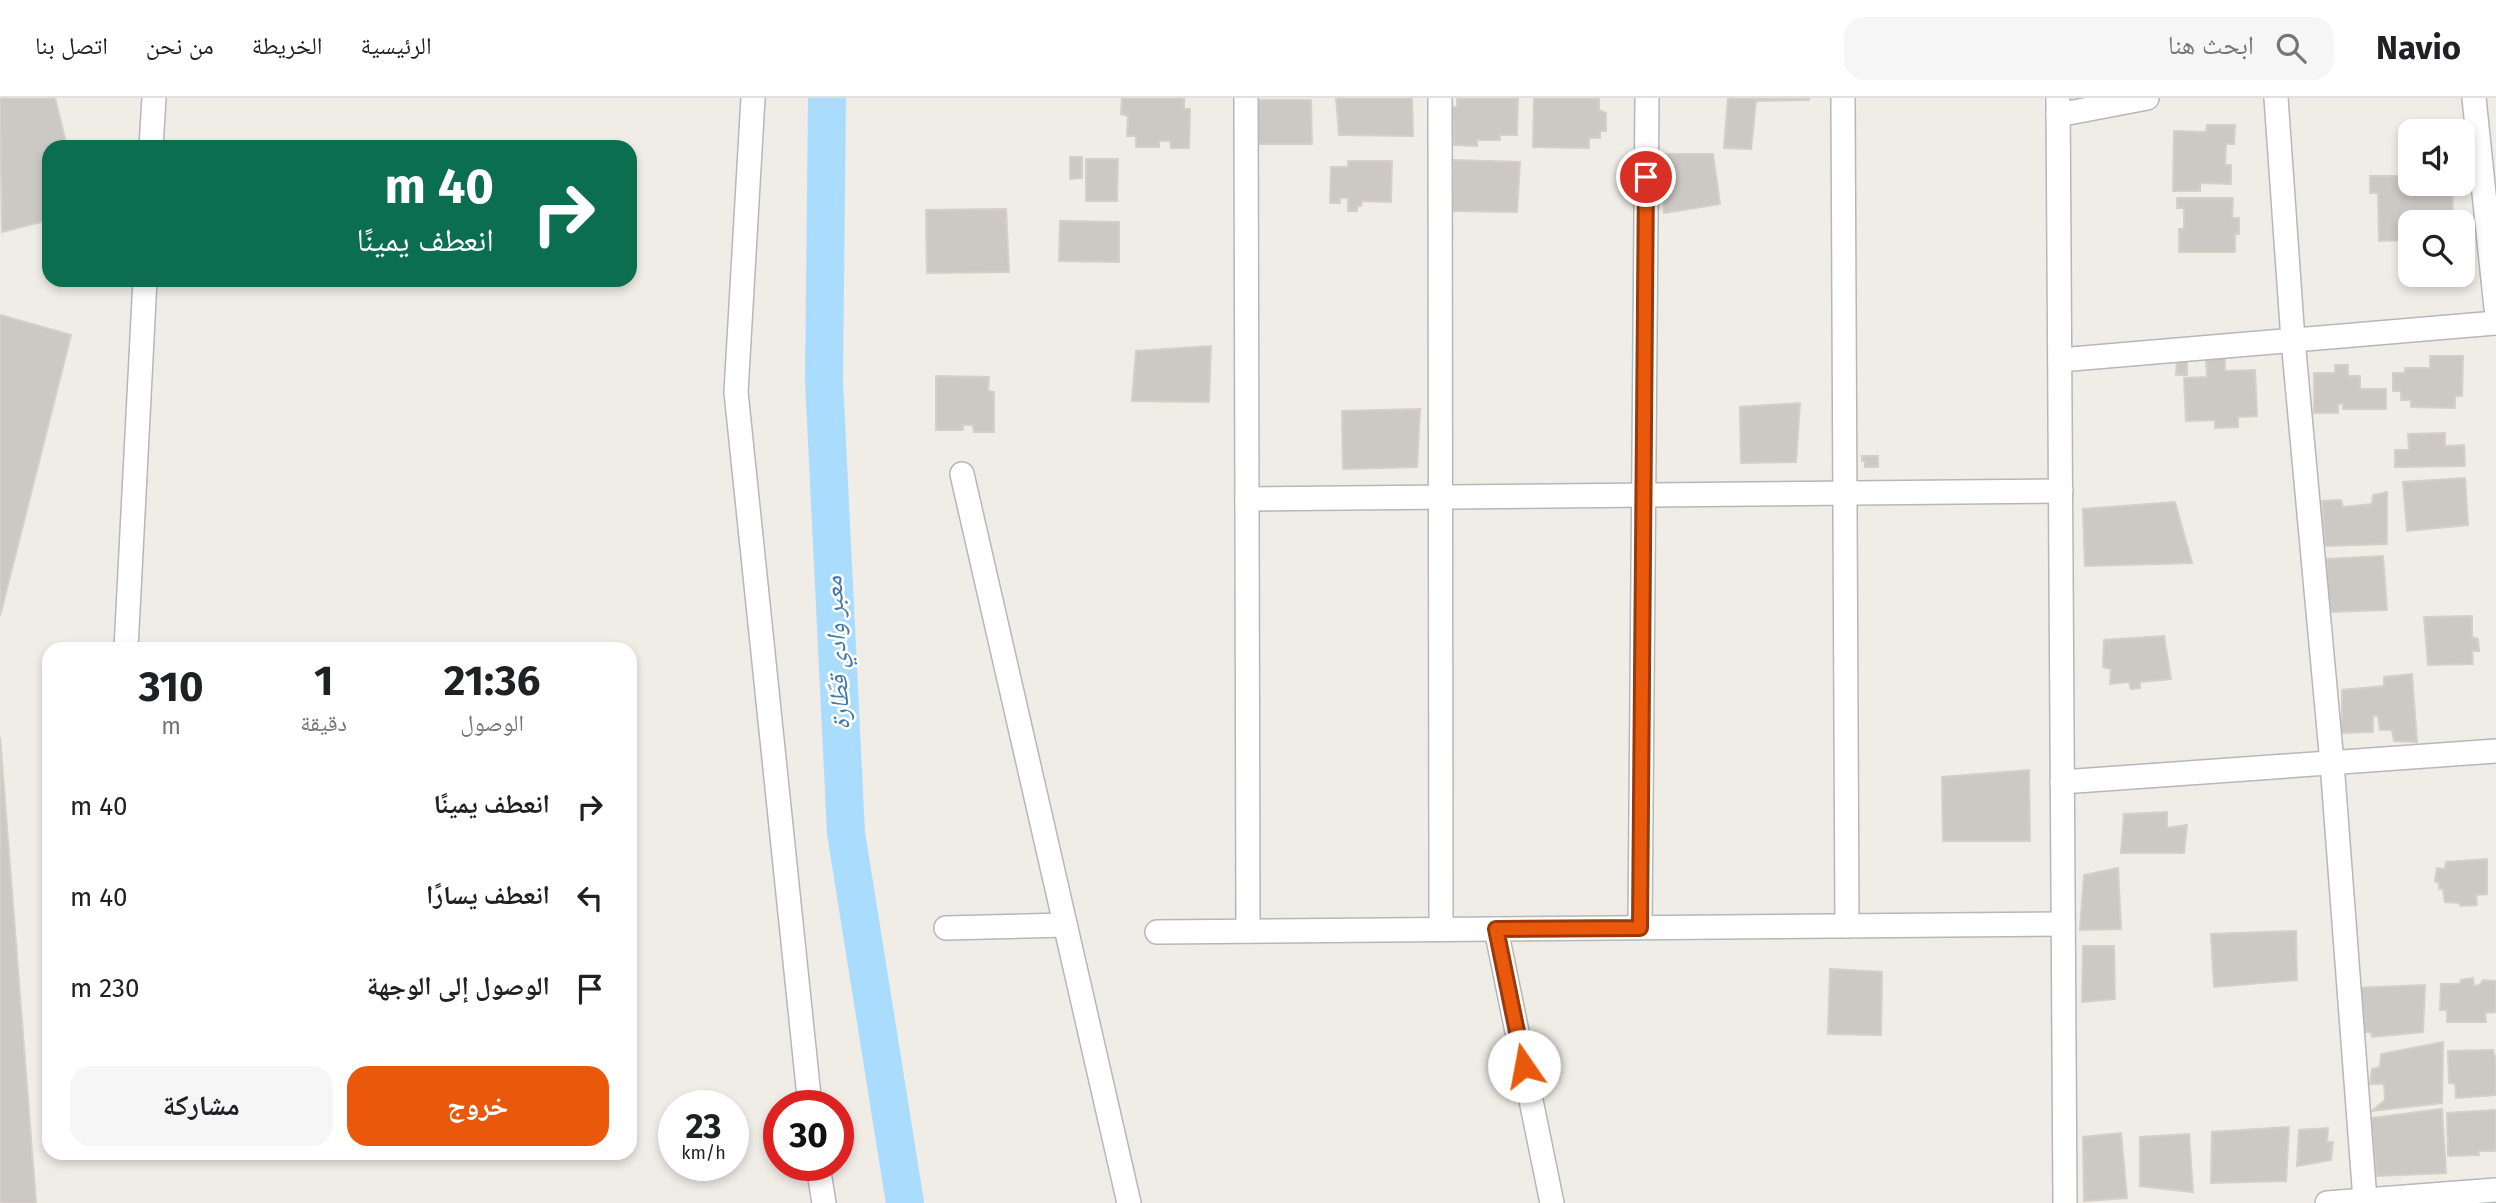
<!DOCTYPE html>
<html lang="ar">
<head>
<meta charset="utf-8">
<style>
  body { margin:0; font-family:"Fira Sans","Noto Naskh Arabic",sans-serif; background:#f6f6f6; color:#202124; direction:rtl; height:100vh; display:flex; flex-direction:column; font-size:26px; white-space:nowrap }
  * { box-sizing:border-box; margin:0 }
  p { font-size:23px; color:#757577 }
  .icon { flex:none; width:38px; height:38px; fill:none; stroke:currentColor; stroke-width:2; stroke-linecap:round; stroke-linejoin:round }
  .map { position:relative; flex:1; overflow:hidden; direction:ltr }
  .details { position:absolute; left:42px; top:544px; width:595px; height:518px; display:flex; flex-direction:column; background:#fff; border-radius:21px; box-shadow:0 4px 10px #0003; direction:rtl }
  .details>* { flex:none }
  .hud { position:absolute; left:42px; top:42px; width:595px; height:147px; border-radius:21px; box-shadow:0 4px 10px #0003; direction:rtl; background:#0b6e4f; color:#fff; overflow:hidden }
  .fabs { position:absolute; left:2398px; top:21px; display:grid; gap:14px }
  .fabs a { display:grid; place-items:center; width:77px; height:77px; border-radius:14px; background:#fff; box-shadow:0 4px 10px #0003; font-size:35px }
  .speed { position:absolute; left:658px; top:992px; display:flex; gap:14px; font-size:35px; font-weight:700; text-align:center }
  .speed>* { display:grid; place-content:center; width:91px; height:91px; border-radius:50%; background:#fff; box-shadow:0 4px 10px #0003; line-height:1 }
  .speed small { font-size:18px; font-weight:400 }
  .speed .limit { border:10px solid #d22; background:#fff; color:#111 }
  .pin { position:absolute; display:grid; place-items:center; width:60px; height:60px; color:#fff; margin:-30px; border:4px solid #fff; border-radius:50%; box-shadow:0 2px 7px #0007 }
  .me { position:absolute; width:77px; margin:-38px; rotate:348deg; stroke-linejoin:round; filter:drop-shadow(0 0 5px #0008) }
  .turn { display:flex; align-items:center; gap:24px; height:147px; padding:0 28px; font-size:32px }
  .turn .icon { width:91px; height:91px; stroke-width:2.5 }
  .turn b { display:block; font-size:49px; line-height:60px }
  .eta { display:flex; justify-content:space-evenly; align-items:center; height:119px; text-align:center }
  .eta b { font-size:42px; font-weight:700; line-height:49px }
  .cta { display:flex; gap:14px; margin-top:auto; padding:14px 28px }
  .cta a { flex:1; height:80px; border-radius:21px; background:#ea580c; color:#fff; font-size:28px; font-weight:700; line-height:80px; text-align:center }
  .cta a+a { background:#f6f6f6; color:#202124 }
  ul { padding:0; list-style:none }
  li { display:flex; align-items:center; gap:21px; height:91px; padding:0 28px }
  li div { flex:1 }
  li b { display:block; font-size:26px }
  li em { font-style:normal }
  header { display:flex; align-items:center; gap:42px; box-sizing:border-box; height:98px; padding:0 35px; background:#fff; border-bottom:2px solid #e0e0e0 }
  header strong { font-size:33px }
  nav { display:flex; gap:38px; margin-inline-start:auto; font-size:24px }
  .search { width:490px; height:63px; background:#f6f6f6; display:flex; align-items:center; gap:18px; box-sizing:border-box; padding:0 24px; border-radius:21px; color:#757577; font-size:26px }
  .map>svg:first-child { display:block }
</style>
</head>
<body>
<header>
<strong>Navio</strong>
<div class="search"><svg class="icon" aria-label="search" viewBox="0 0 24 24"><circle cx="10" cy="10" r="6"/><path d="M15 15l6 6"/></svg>ابحث هنا</div>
<nav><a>الرئيسية</a><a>الخريطة</a><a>من نحن</a><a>اتصل بنا</a></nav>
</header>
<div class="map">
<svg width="2496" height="1105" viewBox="0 0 2496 1105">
  <rect width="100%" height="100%" fill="#f0ede7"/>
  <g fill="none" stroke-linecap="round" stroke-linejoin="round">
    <path stroke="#aaddfd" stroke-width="38" d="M827,0l-3,282 22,453 59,370"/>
  </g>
  <g fill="#ccc8c4" stroke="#d5cfc5" stroke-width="2">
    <path d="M0,0h55l12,49h-18v73l-47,12z"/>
    <path d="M1122,0h62v11h6l-1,39h-18l-1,-7h-11v6h-23v-11h-9l1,-20 -7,-2z"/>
    <path d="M1336,0h76l1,38 -74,-1z"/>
    <path d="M1457,0h61l-1,37h-17v5h-23v6l-23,-1v-23l-5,-1 1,-14h7z"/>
    <path d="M1534,0h65v12l7,3v18h-6v7h-11v10l-56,-1z"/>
    <path d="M1728,0h81v2l-53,1 -5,48 -27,-1z"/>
    <path d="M1257,2h54l1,44h-54z"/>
    <path d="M2207,27h28l-1,19h-8l-1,21h6v19l-31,-1v8h-27l1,-60 32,1z"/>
    <path d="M1662,56h51l7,50 -56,9z"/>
    <path d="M1070,59h12v21l-12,1z"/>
    <path d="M1086,61h32l-1,42h-31z"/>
    <path d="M1453,62l67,2 -3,50 -65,-1z"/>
    <path d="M1348,63h44l-1,41 -29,-1 -1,5h-4v5h-9v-13h-8v5h-10l1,-36h17z"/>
    <path d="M2370,78h30v9h52l1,37h-43v18l-31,1 -1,-48h-8z"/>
    <path d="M2177,100h56l-1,20h7v16h-4v18h-56v-23h5v-21h-7z"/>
    <path d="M1006,111l3,63 -82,1 -1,-63z"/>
    <path d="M1060,123l59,1v40l-60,-1z"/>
    <path d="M0,217l71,20 -71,281z"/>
    <path d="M1211,248l-2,56 -77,-1 4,-50z"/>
    <path d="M2430,258h33l-1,40h-7v12l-44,-1v-7h-10v-9h-8v-18h12v-5h25z"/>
    <path d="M2225,259v14l30,-1 2,46 -19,1v10l-23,1v-8l-29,1 -2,-43 23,-1 -1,-19z"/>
    <path d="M2177,263h10v14h-11z"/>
    <path d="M2335,267h13v11h12v13h26v20h-43v-5h-5v9h-24v-40h21z"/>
    <path d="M936,278l53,1 -1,14 6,1v40h-20l-1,-7h-10v5h-27z"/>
    <path d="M1800,305l-4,59 -55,1 -1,-56z"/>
    <path d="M1420,311l-3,58 -74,2 -1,-58z"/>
    <path d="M2445,335v13l19,-1 1,21 -70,1v-17h14l-1,-16z"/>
    <path d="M1862,358h16v11h-13v-6h-3z"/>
    <path d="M2465,380l3,47 -61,6 -4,-49z"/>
    <path d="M2387,394v52l-62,2 -3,-45 19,-1 2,7 29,-3 1,-9z"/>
    <path d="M2175,404l17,61 -107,3 -2,-57z"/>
    <path d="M2383,458l4,54 -60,2v-53z"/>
    <path d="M2472,518v21l6,2 1,12h-7l1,13 -45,1 -4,-48z"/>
    <path d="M2164,538l7,43 -31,3v6l-9,1 -2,-7 -19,2 1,-15 -8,-2 1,-27z"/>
    <path d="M2412,576l5,68 -23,-1 -2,-11h-12l-2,-14h-5v16l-34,1 -1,-14 4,1v-30l42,-4v-9z"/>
    <path d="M0,639l36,466h-36z"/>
    <path d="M2029,672l1,71h-87l-1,-64z"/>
    <path d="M2167,714v16l20,-3 -3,28h-63l3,-39z"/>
    <path d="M2487,761v35l-11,1 1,10 -16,1 -2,-3 -14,-1 -2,-13h-4v-6l-4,-2 2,-13 8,1 1,-7z"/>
    <path d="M2118,770l3,61 -41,1 4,-55z"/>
    <path d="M2296,833l1,49 -83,7 -3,-53z"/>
    <path d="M2083,848h31l1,53 -33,3z"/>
    <path d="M1830,871l52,3 -1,63 -53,-1z"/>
    <path d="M2473,880l1,8 6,-1 3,-5 13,1v31l-11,1 1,9h-39v-12h-7l1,-26h19l1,-4z"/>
    <path d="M2425,887l-2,47 -51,5 -1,-5h-10l2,-23 -7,-2v-19z"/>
    <path d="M2443,944l-1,61 -70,8 13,-11 -1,-16h-14l2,-15 8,-2 1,-13z"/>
    <path d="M2493,952l3,10v35l-40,3 -1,-14 -6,-1 -1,-32z"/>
    <path d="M2442,1011l4,64 -69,3 -6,-58z"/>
    <path d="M2496,1012v41h-18l1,4 -31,1 -1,-43z"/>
    <path d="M2289,1029l-3,54 -75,2 1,-51z"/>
    <path d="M2328,1030l-1,14h6l-2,18 -34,6 2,-36z"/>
    <path d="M2121,1035l6,65 -43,3 -1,-64z"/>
    <path d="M2189,1036l4,58 -53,-6v-49z"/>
  </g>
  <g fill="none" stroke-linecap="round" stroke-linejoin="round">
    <g stroke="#b4b7bb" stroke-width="26">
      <g id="minor">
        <path d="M753,0l-17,294 74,714"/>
        <path d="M1246,0l2,833"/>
        <path d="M1440,0l1,831"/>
        <path d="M1843,0l4,828"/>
        <path d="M2058,0l7,1105"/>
        <path d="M2276,0l17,242 39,423 33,437"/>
        <path d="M2474,0l22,210"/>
        <path d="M2058,17l89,-17"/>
        <path d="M151,49l3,-49"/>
        <path d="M2060,262l436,-37"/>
        <path d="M962,376l167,729"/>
        <path d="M1247,401l814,-8"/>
        <path d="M126,551l19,-369"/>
        <path d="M2062,684l434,-31"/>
        <path d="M1640,829l7,-829"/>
        <path d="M946,830l119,-3"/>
        <path d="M1496,831l56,274"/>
        <path d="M1157,834l906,-8"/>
        <path d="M818,1068l6,37"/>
        <path d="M2327,1105l169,-13"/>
      </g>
    </g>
    <use href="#minor" stroke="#fff" stroke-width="23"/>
  </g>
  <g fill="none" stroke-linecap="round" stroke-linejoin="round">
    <g stroke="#983908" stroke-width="18">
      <path id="route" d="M1524,968l-28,-137 144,-1 6,-751"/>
    </g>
    <use href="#route" stroke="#ea580c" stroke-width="12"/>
  </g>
  <g text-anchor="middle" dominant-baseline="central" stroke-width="5" stroke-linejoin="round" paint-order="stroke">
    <g font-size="26" font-style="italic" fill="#4279a7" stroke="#fff">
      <text transform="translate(837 555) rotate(-93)">معبر وادي قطّارة</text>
    </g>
  </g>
</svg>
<div class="fabs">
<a><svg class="icon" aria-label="sound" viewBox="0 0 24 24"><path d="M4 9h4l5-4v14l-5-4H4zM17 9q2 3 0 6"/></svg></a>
<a><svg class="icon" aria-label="search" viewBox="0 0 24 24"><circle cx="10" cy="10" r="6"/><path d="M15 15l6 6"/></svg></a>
</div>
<div class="speed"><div>23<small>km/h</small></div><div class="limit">30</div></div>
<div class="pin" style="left:1646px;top:79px;background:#d93025"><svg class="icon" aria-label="arrive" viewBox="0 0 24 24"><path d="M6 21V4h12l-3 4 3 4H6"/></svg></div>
<svg class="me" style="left:1524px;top:968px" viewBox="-20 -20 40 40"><circle r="19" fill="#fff"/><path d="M0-13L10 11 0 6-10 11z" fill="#ea580c"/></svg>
<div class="hud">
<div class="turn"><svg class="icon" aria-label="right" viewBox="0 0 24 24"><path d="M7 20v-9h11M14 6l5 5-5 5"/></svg><div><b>40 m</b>انعطف يمينًا</div></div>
</div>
<section class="details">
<div class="eta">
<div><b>21:36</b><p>الوصول</p></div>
<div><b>1</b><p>دقيقة</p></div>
<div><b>310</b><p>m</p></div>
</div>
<ul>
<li><svg class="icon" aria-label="right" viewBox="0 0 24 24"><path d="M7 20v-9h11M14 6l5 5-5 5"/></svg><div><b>انعطف يمينًا</b></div><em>40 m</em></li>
<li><svg class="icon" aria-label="left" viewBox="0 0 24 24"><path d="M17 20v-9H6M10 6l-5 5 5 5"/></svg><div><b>انعطف يسارًا</b></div><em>40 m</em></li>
<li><svg class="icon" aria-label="arrive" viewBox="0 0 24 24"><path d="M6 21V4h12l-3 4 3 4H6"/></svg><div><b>الوصول إلى الوجهة</b></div><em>230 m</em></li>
</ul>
<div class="cta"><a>خروج</a><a>مشاركة</a></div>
</section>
</div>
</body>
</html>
